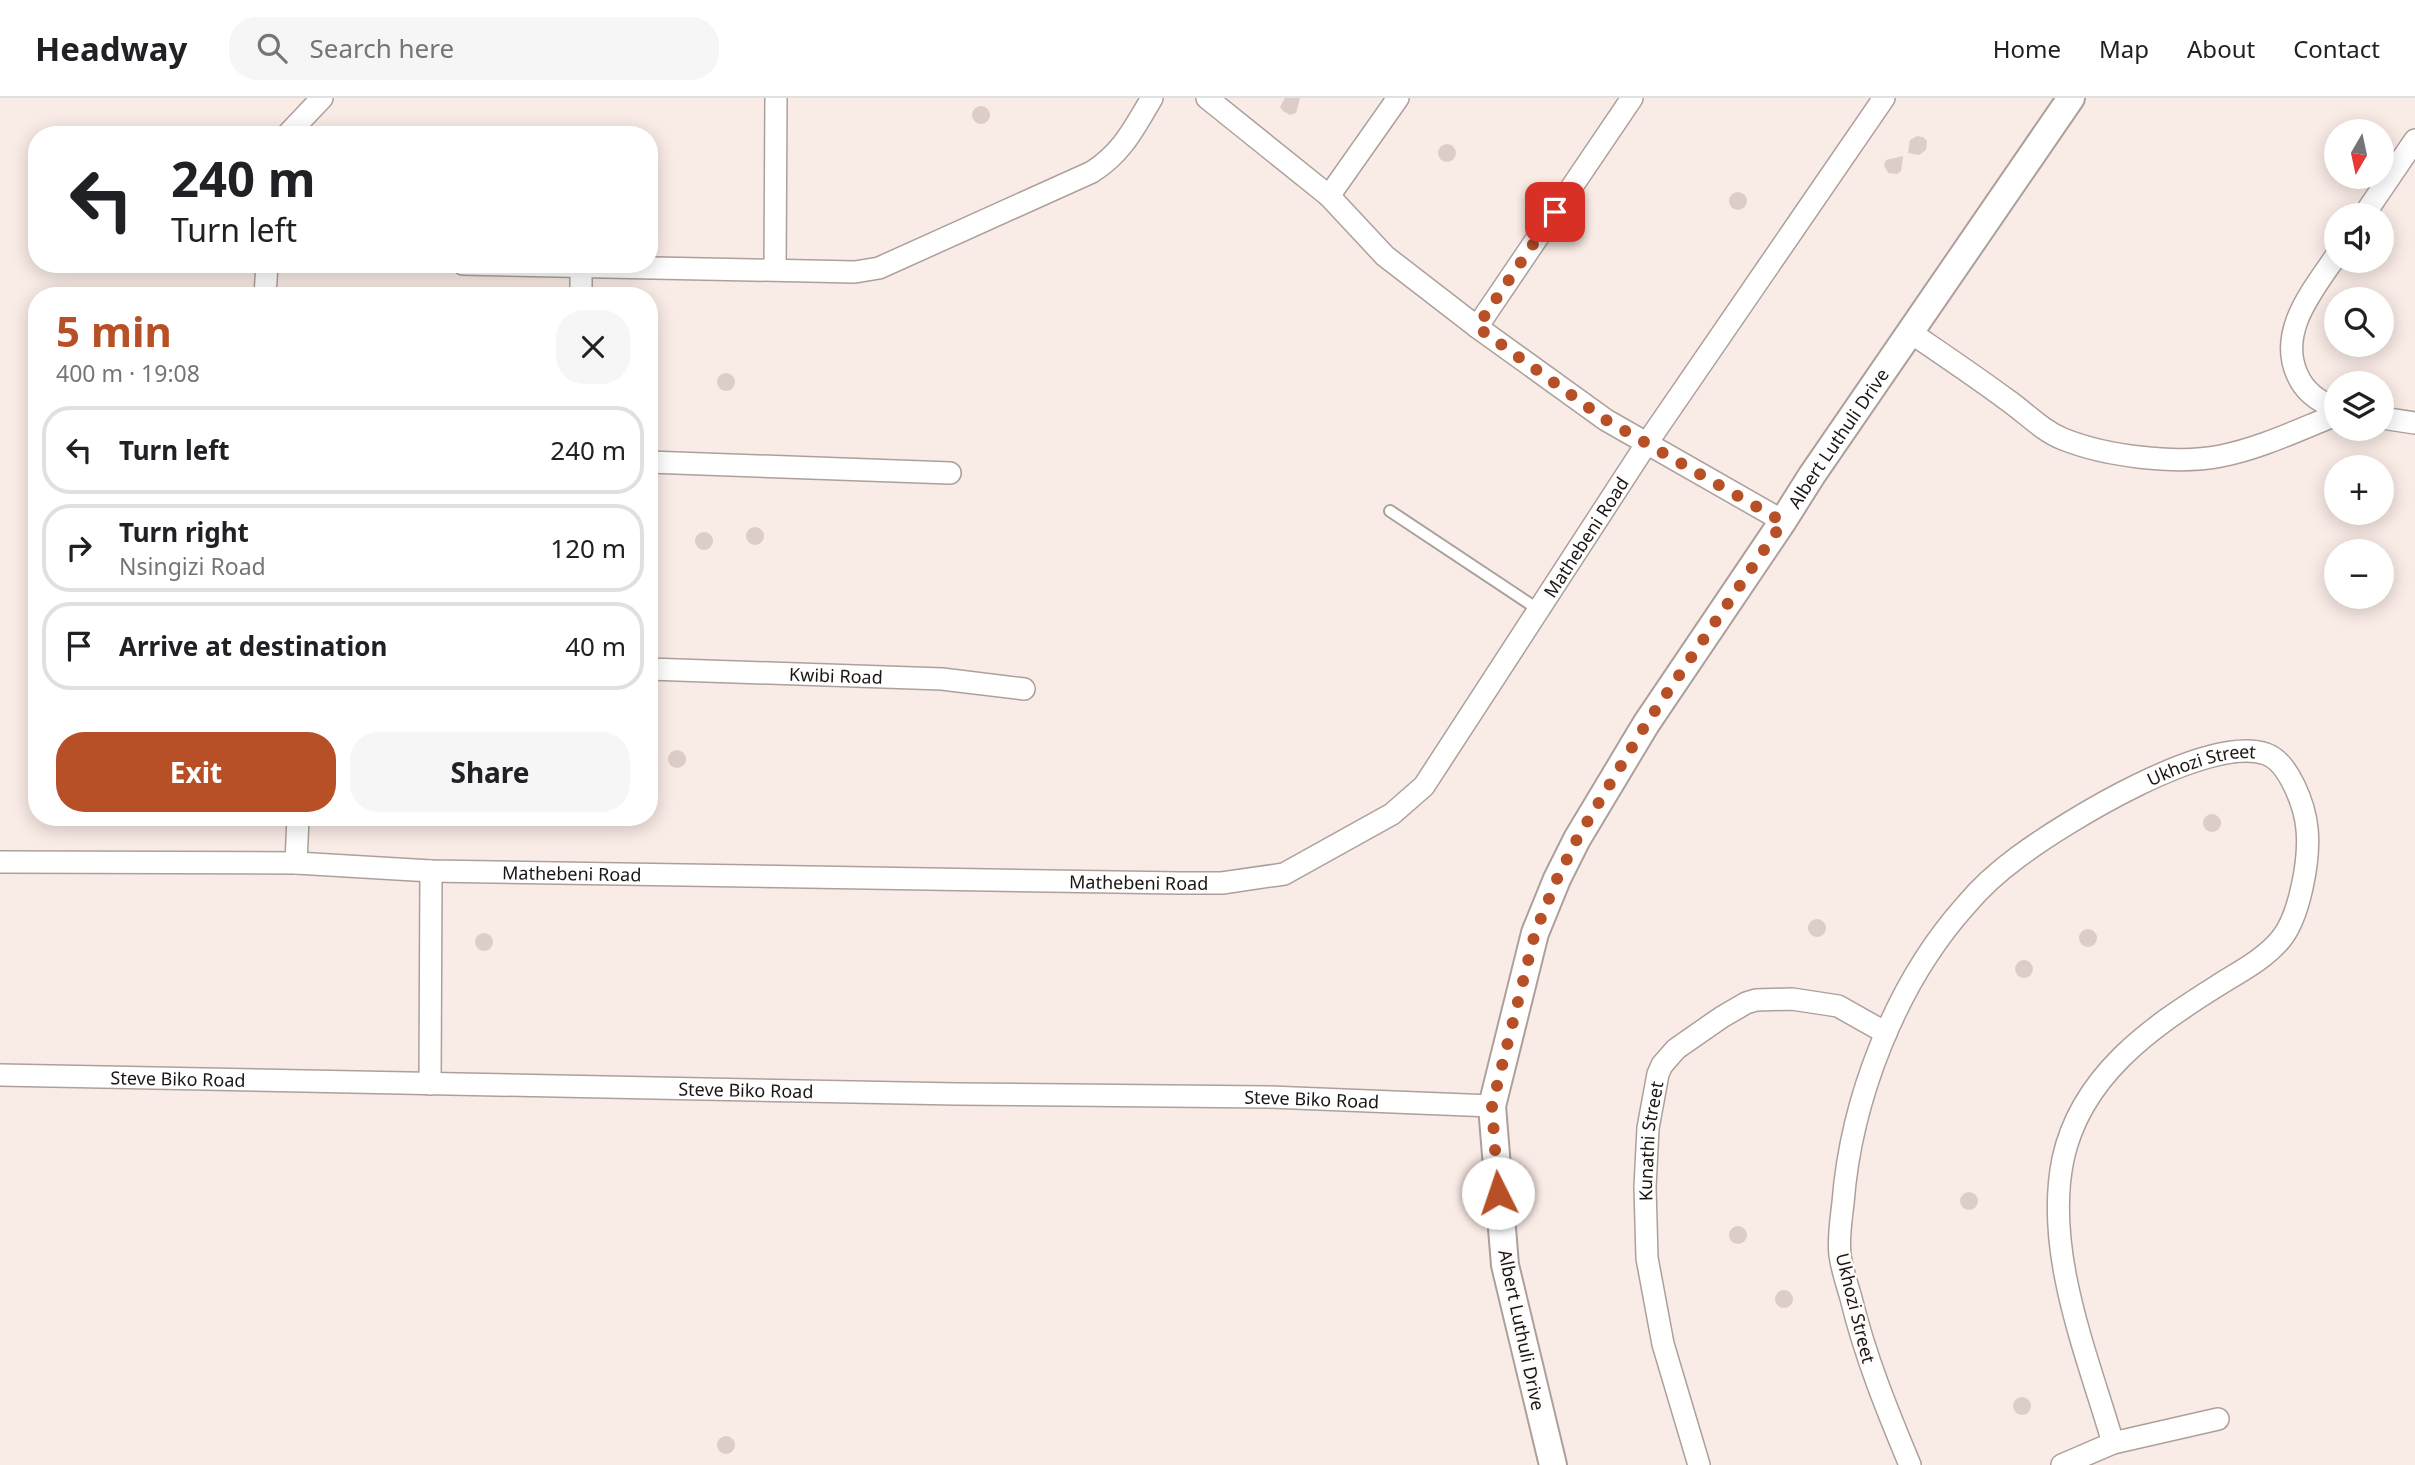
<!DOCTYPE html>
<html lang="en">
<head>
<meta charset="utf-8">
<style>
  body { margin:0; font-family:"Noto Sans",sans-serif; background:#f6f6f6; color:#202124; height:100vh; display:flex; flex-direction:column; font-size:26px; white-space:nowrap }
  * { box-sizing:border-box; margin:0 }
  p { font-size:23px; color:#757577 }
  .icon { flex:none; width:38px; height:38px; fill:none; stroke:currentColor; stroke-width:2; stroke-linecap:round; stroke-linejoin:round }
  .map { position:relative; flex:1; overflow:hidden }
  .drawer { position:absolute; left:28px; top:189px; width:630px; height:539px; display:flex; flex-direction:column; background:#fff; border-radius:28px; box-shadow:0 4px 18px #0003 }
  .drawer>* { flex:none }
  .top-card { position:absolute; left:28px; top:28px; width:630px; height:147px; border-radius:28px; box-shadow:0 4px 18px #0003; background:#fff; color:#202124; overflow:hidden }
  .needle { width:46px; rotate:189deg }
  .buttons { position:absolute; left:2324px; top:21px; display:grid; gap:14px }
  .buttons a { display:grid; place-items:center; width:70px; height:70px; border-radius:50%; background:#fff; box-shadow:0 4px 18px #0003; font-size:35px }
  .pin { position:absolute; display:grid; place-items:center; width:60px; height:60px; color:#fff; margin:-30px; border-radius:14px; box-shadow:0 4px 10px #0006 }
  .me { position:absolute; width:77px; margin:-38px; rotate:356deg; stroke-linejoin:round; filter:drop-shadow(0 0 5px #0008) }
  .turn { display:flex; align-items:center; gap:24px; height:147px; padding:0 28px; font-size:32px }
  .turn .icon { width:91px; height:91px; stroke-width:2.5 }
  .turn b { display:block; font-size:49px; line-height:60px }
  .round { display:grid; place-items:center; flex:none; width:74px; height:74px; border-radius:28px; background:#f6f6f6 }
  .overview { display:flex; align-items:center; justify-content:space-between; height:119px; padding:0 28px }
  h1 { font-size:42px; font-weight:700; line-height:52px; color:#b75027 }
  .button { display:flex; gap:14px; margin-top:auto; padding:14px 28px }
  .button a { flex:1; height:80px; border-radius:28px; background:#b75027; color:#fff; font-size:28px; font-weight:700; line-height:80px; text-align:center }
  .button a+a { background:#f6f6f6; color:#202124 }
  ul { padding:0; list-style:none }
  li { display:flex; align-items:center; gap:21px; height:88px; margin:0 14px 10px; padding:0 14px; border:4px solid #e0e0e0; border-radius:28px }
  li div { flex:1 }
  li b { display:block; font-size:26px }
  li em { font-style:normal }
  header { display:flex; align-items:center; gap:42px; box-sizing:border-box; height:98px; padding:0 35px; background:#fff; border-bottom:2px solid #e0e0e0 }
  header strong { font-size:33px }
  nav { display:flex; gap:38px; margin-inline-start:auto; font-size:24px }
  .search { width:490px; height:63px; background:#f6f6f6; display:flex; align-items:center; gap:18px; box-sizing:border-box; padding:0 24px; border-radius:28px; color:#757577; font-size:26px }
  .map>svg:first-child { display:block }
</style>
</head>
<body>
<header>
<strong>Headway</strong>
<div class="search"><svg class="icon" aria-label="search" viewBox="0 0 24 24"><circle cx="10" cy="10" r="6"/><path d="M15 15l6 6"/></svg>Search here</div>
<nav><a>Home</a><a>Map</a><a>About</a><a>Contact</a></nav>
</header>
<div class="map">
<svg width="2415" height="1367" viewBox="0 0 2415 1367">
  <rect width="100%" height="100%" fill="#f9ebe5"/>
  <g fill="#dccdc8">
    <path d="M1285,0h15l-4,15 -6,2 -7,-4 -3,-4z"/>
    <circle cx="981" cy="17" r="9"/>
    <path d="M1917,38l6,1 4,4 -1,9 -7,5 -11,-2 2,-13z"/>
    <circle cx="1447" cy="55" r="9"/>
    <path d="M1903,58l-2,15 -4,3 -9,-1 -4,-8 2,-5z"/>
    <circle cx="1738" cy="103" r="9"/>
    <circle cx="726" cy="284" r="9"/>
    <circle cx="755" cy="438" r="9"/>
    <circle cx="704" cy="443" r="9"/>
    <circle cx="677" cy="661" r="9"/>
    <circle cx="2212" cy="725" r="9"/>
    <circle cx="1817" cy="830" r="9"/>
    <circle cx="2088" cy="840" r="9"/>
    <circle cx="484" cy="844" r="9"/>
    <circle cx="2024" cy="871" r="9"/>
    <circle cx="1969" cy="1103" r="9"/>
    <circle cx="1738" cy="1137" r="9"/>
    <circle cx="1784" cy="1201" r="9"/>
    <circle cx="2022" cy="1308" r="9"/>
    <circle cx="726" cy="1347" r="9"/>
  </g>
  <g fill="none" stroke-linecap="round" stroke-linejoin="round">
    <g stroke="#ada09b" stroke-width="14">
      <path id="service" d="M1390,413l149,99"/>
    </g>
    <g stroke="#ada09b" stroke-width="24">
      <g id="minor">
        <path d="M1207,0l122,98 56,60 92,71 129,93 177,101"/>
        <path d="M287,37l35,-37"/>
        <path d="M1329,98l69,-98"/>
        <path d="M2364,117l51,-75"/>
        <path d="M2336,158c-23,34 -58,75 -39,118 7,17 22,28 39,34"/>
        <path d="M463,166l392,8 24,-4 213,-96c31,-20 42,-44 60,-74"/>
        <path d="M775,171l1,-171"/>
        <path d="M265,198l2,-32"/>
        <path d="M581,198v-29"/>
        <path d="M1477,229l155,-229"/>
        <path d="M1910,234c32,22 65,44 96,67 19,13 35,31 57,40 42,17 113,26 158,17 40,-8 77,-26 115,-41"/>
        <path d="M2382,320l33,5"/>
        <path d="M649,364l301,11"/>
        <path id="s1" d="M649,571l293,10 82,10"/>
        <path id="s2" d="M0,764l296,1 135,8 748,12h43l62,-9 108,-60 32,-28 223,-343 237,-345"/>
        <path d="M296,765l2,-46"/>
        <path id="s3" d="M0,977l957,19 311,3 224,9"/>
        <path d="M430,986l1,-213"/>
        <path id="s4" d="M1699,1367l-36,-121 -16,-86 -2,-71 3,-59 10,-54 4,-9 14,-16 46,-32 24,-14 10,-3 36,-1 46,7 48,27"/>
        <path id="s5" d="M1910,1367c-23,-55 -45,-109 -59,-167 -4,-14 -9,-28 -11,-43 -2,-17 1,-35 3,-52 8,-104 53,-220 123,-298 15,-18 33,-34 52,-48 47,-35 190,-123 248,-103 23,8 39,52 41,75 3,29 -7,87 -26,110 -16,20 -42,33 -64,47 -67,42 -136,90 -154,173 -19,93 24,195 50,284"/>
        <path d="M2062,1367l51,-22 105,-24"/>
      </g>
    </g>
    <g stroke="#ada09b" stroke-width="30">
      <g id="tertiary">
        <path id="s6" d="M1553,1367l-48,-200 -13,-159 43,-173 22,-54 20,-40 69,-115 137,-203 29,-46 259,-377"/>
      </g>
    </g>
    <use href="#service" stroke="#fff" stroke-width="10"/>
    <use href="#minor" stroke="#fff" stroke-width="21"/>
    <use href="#tertiary" stroke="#fff" stroke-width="26"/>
  </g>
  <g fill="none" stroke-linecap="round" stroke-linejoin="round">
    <path stroke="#b75027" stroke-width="12" stroke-dasharray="0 21.6" d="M1498,1095l-6,-87 43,-173 22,-54 20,-40 69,-115 137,-202 -177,-102 -129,-93 78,-115"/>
  </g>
  <g text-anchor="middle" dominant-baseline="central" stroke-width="5" stroke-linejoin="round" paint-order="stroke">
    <g font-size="18" fill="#1b1614" stroke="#fefbf9">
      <text stroke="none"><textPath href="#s6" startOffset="1125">Albert Luthuli Drive</textPath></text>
      <text stroke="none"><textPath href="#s2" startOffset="1748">Mathebeni Road</textPath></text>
      <text stroke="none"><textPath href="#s1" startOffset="187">Kwibi Road</textPath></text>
      <text stroke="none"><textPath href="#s5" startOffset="880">Ukhozi Street</textPath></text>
      <text stroke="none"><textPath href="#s2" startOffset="572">Mathebeni Road</textPath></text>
      <text stroke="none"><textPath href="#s2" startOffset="1139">Mathebeni Road</textPath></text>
      <text stroke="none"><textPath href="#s3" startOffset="178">Steve Biko Road</textPath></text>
      <text stroke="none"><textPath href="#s3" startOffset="746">Steve Biko Road</textPath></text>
      <text stroke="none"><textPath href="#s3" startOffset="1312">Steve Biko Road</textPath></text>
      <text stroke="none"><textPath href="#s4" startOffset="331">Kunathi Street</textPath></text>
      <text transform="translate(1856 1210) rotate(76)">Ukhozi Street</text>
      <text transform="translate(1522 1232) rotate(78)">Albert Luthuli Drive</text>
    </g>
  </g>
</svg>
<div class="buttons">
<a><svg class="needle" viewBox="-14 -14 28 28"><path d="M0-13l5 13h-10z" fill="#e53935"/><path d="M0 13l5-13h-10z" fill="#757577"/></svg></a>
<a><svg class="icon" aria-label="sound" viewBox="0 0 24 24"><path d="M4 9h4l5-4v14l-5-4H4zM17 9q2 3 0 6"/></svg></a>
<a><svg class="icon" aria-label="search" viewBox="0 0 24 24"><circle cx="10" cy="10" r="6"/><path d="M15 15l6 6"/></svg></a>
<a><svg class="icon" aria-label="layers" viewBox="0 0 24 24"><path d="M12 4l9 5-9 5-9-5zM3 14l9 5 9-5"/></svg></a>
<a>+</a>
<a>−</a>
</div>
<div class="pin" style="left:1555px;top:114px;background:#d93025"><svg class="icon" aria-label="arrive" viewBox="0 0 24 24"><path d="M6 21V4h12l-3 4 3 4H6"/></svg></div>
<svg class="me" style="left:1498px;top:1095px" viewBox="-20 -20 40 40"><circle r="19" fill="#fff"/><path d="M0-13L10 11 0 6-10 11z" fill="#b75027"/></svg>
<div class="top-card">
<div class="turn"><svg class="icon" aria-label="left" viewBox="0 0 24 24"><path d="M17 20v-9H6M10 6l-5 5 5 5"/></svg><div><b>240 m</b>Turn left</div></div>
</div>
<section class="drawer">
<div class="overview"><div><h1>5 min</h1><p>400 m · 19:08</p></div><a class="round"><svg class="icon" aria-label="close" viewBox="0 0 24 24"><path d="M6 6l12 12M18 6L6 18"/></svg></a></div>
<ul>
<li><svg class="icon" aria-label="left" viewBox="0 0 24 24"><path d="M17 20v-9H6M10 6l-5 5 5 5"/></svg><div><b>Turn left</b></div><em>240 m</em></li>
<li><svg class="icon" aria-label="right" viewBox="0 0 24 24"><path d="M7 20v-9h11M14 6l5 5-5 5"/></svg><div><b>Turn right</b><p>Nsingizi Road</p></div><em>120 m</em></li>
<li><svg class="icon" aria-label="arrive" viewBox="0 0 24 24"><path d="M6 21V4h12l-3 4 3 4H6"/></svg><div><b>Arrive at destination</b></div><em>40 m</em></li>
</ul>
<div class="button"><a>Exit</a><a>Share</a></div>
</section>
</div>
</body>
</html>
